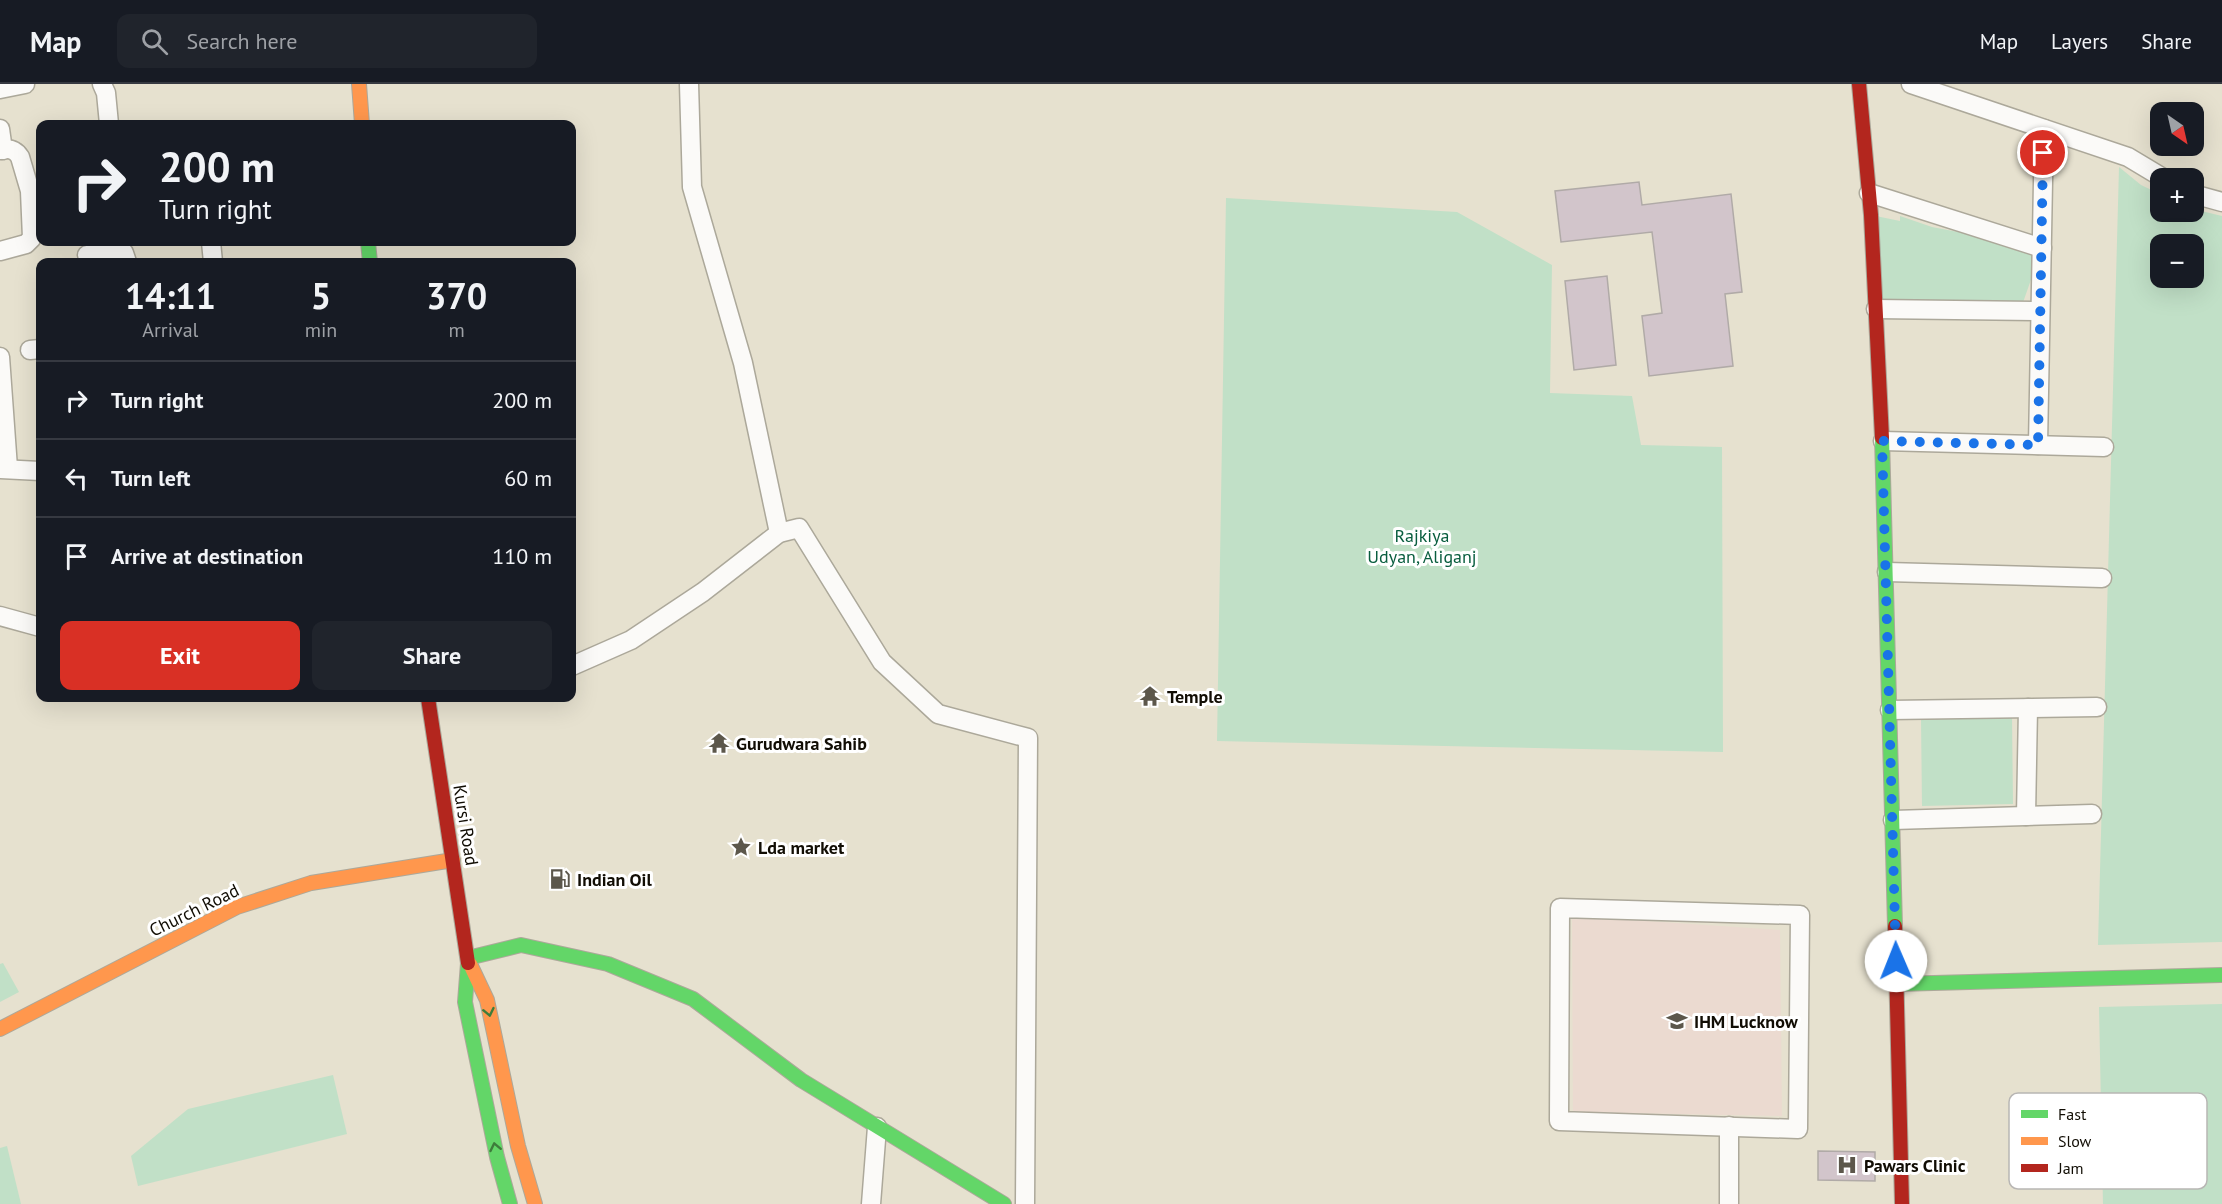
<!DOCTYPE html>
<html lang="en">
<head>
<meta charset="utf-8">
<style>
  body { margin:0; font-family:"PT Sans",sans-serif; background:#20242c; color:#f1f3f6; height:100vh; display:flex; flex-direction:column; font-size:22px; white-space:nowrap }
  * { box-sizing:border-box; margin:0 }
  p { font-size:20px; color:#9ea1a6 }
  .icon { flex:none; width:33px; height:33px; fill:none; stroke:currentColor; stroke-width:2; stroke-linecap:round; stroke-linejoin:round }
  .map { position:relative; flex:1; overflow:hidden }
  .drawer { position:absolute; left:36px; top:174px; width:540px; height:444px; display:flex; flex-direction:column; background:#171b24; border-radius:12px; box-shadow:0 6px 24px #0002 }
  .drawer>* { flex:none }
  .guide { position:absolute; left:36px; top:36px; width:540px; height:126px; border-radius:12px; box-shadow:0 6px 24px #0002; background:#171b24; color:#f1f3f6; overflow:hidden }
  .needle { width:39px; rotate:146deg }
  .controls { position:absolute; left:2150px; top:18px; display:grid; gap:12px }
  .controls a { display:grid; place-items:center; width:54px; height:54px; border-radius:12px; background:#171b24; box-shadow:0 6px 24px #0002; font-size:30px }
  .pin { position:absolute; display:grid; place-items:center; width:51px; height:51px; color:#fff; margin:-26px; border:3px solid #fff; border-radius:50%; box-shadow:0 2px 6px #0007 }
  .me { position:absolute; width:66px; margin:-33px; rotate:359deg; stroke-linejoin:round; filter:drop-shadow(0 0 4px #0008) }
  .turn { display:flex; align-items:center; gap:21px; height:126px; padding:0 24px; font-size:27px }
  .turn .icon { width:78px; height:78px; stroke-width:2.5 }
  .turn b { display:block; font-size:42px; line-height:51px }
  .eta { display:flex; justify-content:space-evenly; align-items:center; height:102px; text-align:center }
  .eta b { font-size:36px; font-weight:700; line-height:42px }
  .action { display:flex; gap:12px; margin-top:auto; padding:12px 24px }
  .action a { flex:1; height:69px; border-radius:12px; background:#d93025; color:#fff; font-size:24px; font-weight:700; line-height:69px; text-align:center }
  .action a+a { background:#20242c; color:#f1f3f6 }
  ul { padding:0; list-style:none }
  li { display:flex; align-items:center; gap:18px; height:78px; padding:0 24px; border-top:2px solid #363941 }
  li div { flex:1 }
  li b { display:block; font-size:22px }
  li em { font-style:normal }
  header { display:flex; align-items:center; gap:36px; box-sizing:border-box; height:84px; padding:0 30px; background:#171b24; border-bottom:2px solid #363941 }
  header strong { font-size:28px }
  nav { display:flex; gap:33px; margin-inline-start:auto; font-size:21px }
  .search { width:420px; height:54px; background:#20242c; display:flex; align-items:center; gap:15px; box-sizing:border-box; padding:0 21px; border-radius:12px; color:#9ea1a6; font-size:22px }
  .map>svg:first-child { display:block }
</style>
</head>
<body>
<header>
<strong>Map</strong>
<div class="search"><svg class="icon" aria-label="search" viewBox="0 0 24 24"><circle cx="10" cy="10" r="6"/><path d="M15 15l6 6"/></svg>Search here</div>
<nav><a>Map</a><a>Layers</a><a>Share</a></nav>
</header>
<div class="map">
<svg width="2222" height="1120" viewBox="0 0 2222 1120">
  <rect width="100%" height="100%" fill="#e6e1cf"/>
  <path fill="#ebdad0" d="M1572,832l208,14 2,186 -209,-4z"/>
  <g fill="#c1e0c7" fill-rule="evenodd">
    <path d="M2119,83l22,18 19,9v18h33v-3l29,7v726l-124,3zM2160,160h33v34h-33z"/>
    <path d="M1226,114l231,14 95,53 -2,128 82,3 9,49 81,2 1,305 -506,-11z"/>
    <path d="M1871,131l29,6v-5l32,11 110,21 -22,63 -144,-2z"/>
    <path d="M2012,633l1,87 -91,2 -1,-88z"/>
    <path d="M3,879l16,29 -19,10v-38z"/>
    <path d="M2222,920v200h-119l-4,-197z"/>
    <path d="M333,991l14,59 -209,52 -7,-30 57,-47z"/>
    <path d="M7,1062l14,58h-21v-56z"/>
  </g>
  <g fill="#d2c5cb" stroke="#b0aaa7" stroke-width="1.5">
    <path d="M1639,98l3,23 89,-11 11,98 -17,2 8,72 -84,10 -7,-60 20,-3 -10,-81 -91,10 -6,-51z"/>
    <path d="M1607,192l9,89 -42,5 -9,-89z"/>
    <path d="M1818,1067l57,1v29l-57,-1z"/>
  </g>
  <g fill="none" stroke-linecap="round" stroke-linejoin="round">
    <g stroke="#aca89a" stroke-width="21">
      <g id="street">
        <path d="M102,0l4,9 3,31"/>
        <path d="M689,0l3,103 51,176 36,170"/>
        <path d="M1911,0l217,73 35,21"/>
        <path d="M0,5l25,-5"/>
        <path d="M0,45l3,21"/>
        <path d="M0,66c9,-2 15,-1 20,7l10,34 2,47 -6,6 -26,7"/>
        <path d="M1869,109l173,55"/>
        <path d="M2193,110l29,8"/>
        <path d="M211,158l2,20"/>
        <path d="M87,171l37,-2 3,9"/>
        <path d="M1876,225l164,2"/>
        <path d="M30,266l10,-1"/>
        <path d="M0,273l8,111"/>
        <path d="M1883,357l221,6"/>
        <path d="M2038,361l6,-316"/>
        <path d="M0,385l40,2"/>
        <path d="M1887,488l215,6"/>
        <path d="M0,532l40,11"/>
        <path d="M572,582l59,-26 72,-48 76,-59 20,-5 83,134 56,52 90,24 -3,466"/>
        <path d="M1890,626l207,-3"/>
        <path d="M2026,732l2,-108"/>
        <path d="M1893,736l199,-6"/>
        <path d="M1560,824l240,7 -2,214 -239,-8z"/>
        <path d="M1729,1042v78"/>
        <path d="M871,1120l6,-77"/>
      </g>
    </g>
    <g stroke="#aca89a" stroke-width="16">
      <g id="fast">
        <path d="M368,158l2,20"/>
        <path d="M1882,354l13,488"/>
        <path d="M468,874l53,-13 87,19 85,35 108,81 203,124"/>
        <path d="M468,879l-3,39 32,155 13,47"/>
        <path d="M1897,900l325,-9"/>
      </g>
    </g>
    <g stroke="#aca89a" stroke-width="16">
      <g id="slow">
        <path d="M359,0l3,40"/>
        <path d="M470,880l17,36 31,146 17,58"/>
        <path d="M0,945l237,-122 74,-24 142,-23"/>
      </g>
    </g>
    <g stroke="#aca89a" stroke-width="16">
      <g id="jam">
        <path d="M1859,0l12,131 11,223"/>
        <path d="M428,614l40,265"/>
        <path d="M1895,842l7,278"/>
      </g>
    </g>
    <use href="#street" stroke="#fbfaf8" stroke-width="18"/>
    <use href="#fast" stroke="#63d668" stroke-width="14"/>
    <use href="#slow" stroke="#ff974d" stroke-width="14"/>
    <use href="#jam" stroke="#b3261e" stroke-width="14"/>
  </g>
  <defs><path id="oneway-chevron" d="M-2-3.5L2.5 0L-2 3.5" fill="none" stroke-width="1.6" stroke-linecap="round" stroke-linejoin="round" transform="scale(1.5)"/></defs>
  <g stroke="#3e7c3b">
    <use href="#oneway-chevron" transform="translate(489 928) rotate(78)"/>
    <use href="#oneway-chevron" transform="translate(495 1063) rotate(-102)"/>
  </g>
  <g fill="none" stroke-linecap="round" stroke-linejoin="round">
    <path stroke="#1a73e8" stroke-width="10" stroke-dasharray="0 18" d="M1896,877l-14,-520 156,4 5,-292"/>
  </g>
  <defs>
    <g id="temple-bare" transform="scale(1.62)"><path d="M0-6L5-2H3V0L6.5 2.5H4V6H1.5V3h-3V6H-4V2.5H-6.5L-3 0V-2H-5Z" fill="#5c574b" stroke="#fff" stroke-width="2.5" paint-order="stroke"/></g>
    <g id="sight-bare" transform="scale(1.62)"><path d="M0-6L1.8-2.2L6-1.7L2.9 1.2L3.7 5.4L0 3.3L-3.7 5.4L-2.9 1.2L-6-1.7L-1.8-2.2Z" fill="#5c574b" stroke="#fff" stroke-width="2.5" paint-order="stroke"/></g>
    <g id="fuel-bare" transform="scale(1.62)"><path d="M-5.5-6h7V0h2V4h1.3V-2.5L3-4.5l.8-.8L6-3V5H2.5V1h-1V6h-7ZM-4.2-4.7v3.2H.2V-4.7Z" fill="#5c574b" stroke="#fff" stroke-width="2.5" paint-order="stroke"/></g>
    <g id="university-bare" transform="scale(1.62)"><path d="M0-5L7-2L0 1L-7-2ZM-4 1L0 2.5L4 1V4Q0 6-4 4Z" fill="#5c574b" stroke="#fff" stroke-width="2.5" paint-order="stroke"/></g>
    <g id="hospital-bare" transform="scale(1.62)"><path d="M-5-5h3v3.5h4V-5h3V5h-3V1.5h-4V5h-3Z" fill="#5c574b" stroke="#fff" stroke-width="2.5" paint-order="stroke"/></g>
  </defs>
  <g fill-rule="evenodd">
    <use href="#temple-bare" x="1150" y="612"/>
    <use href="#temple-bare" x="719" y="659"/>
    <use href="#sight-bare" x="741" y="763"/>
    <use href="#fuel-bare" x="560" y="795"/>
    <use href="#university-bare" x="1677" y="937"/>
    <use href="#hospital-bare" x="1847" y="1081"/>
  </g>
  <g text-anchor="middle" dominant-baseline="central" stroke-width="6" stroke-linejoin="round" paint-order="stroke">
    <g font-size="18" fill="#085d3e" stroke="#fff">
      <text x="1422" y="451">Rajkiya<tspan x="1422" dy="21">Udyan, Aliganj</tspan></text>
    </g>
    <g font-size="18" font-weight="bold" fill="#110d04" stroke="#fff" text-anchor="start">
      <text x="1167" y="612">Temple</text>
      <text x="736" y="659">Gurudwara Sahib</text>
      <text x="758" y="763">Lda market</text>
      <text x="577" y="795">Indian Oil</text>
      <text x="1694" y="937">IHM Lucknow</text>
      <text x="1864" y="1081">Pawars Clinic</text>
    </g>
    <g font-size="18" fill="#110d04" stroke="#fff">
      <text transform="translate(466 741) rotate(81)">Kursi Road</text>
      <text transform="translate(194 826) rotate(-26)">Church Road</text>
    </g>
  </g>
  <rect x="2009" y="1009" width="198" height="96" rx="9" fill="#fff" stroke="#b8b6b4" stroke-width="1.5"/>
  <rect x="2021" y="1026" width="27" height="8" fill="#63d668"/>
  <rect x="2021" y="1053" width="27" height="8" fill="#ff974d"/>
  <rect x="2021" y="1080" width="27" height="8" fill="#b3261e"/>
  <g font-size="16" fill="#110d04">
    <text x="2058" y="1036">Fast</text>
    <text x="2058" y="1063">Slow</text>
    <text x="2058" y="1090">Jam</text>
  </g>
</svg>
<div class="controls">
<a><svg class="needle" viewBox="-14 -14 28 28"><path d="M0-13l5 13h-10z" fill="#e53935"/><path d="M0 13l5-13h-10z" fill="#9ea1a6"/></svg></a>
<a>+</a>
<a>−</a>
</div>
<div class="pin" style="left:2043px;top:69px;background:#d93025"><svg class="icon" aria-label="arrive" viewBox="0 0 24 24"><path d="M6 21V4h12l-3 4 3 4H6"/></svg></div>
<svg class="me" style="left:1896px;top:877px" viewBox="-20 -20 40 40"><circle r="19" fill="#fff"/><path d="M0-13L10 11 0 6-10 11z" fill="#1a73e8"/></svg>
<div class="guide">
<div class="turn"><svg class="icon" aria-label="right" viewBox="0 0 24 24"><path d="M7 20v-9h11M14 6l5 5-5 5"/></svg><div><b>200 m</b>Turn right</div></div>
</div>
<section class="drawer">
<div class="eta">
<div><b>14:11</b><p>Arrival</p></div>
<div><b>5</b><p>min</p></div>
<div><b>370</b><p>m</p></div>
</div>
<ul>
<li><svg class="icon" aria-label="right" viewBox="0 0 24 24"><path d="M7 20v-9h11M14 6l5 5-5 5"/></svg><div><b>Turn right</b></div><em>200 m</em></li>
<li><svg class="icon" aria-label="left" viewBox="0 0 24 24"><path d="M17 20v-9H6M10 6l-5 5 5 5"/></svg><div><b>Turn left</b></div><em>60 m</em></li>
<li><svg class="icon" aria-label="arrive" viewBox="0 0 24 24"><path d="M6 21V4h12l-3 4 3 4H6"/></svg><div><b>Arrive at destination</b></div><em>110 m</em></li>
</ul>
<div class="action"><a>Exit</a><a>Share</a></div>
</section>
</div>
</body>
</html>
